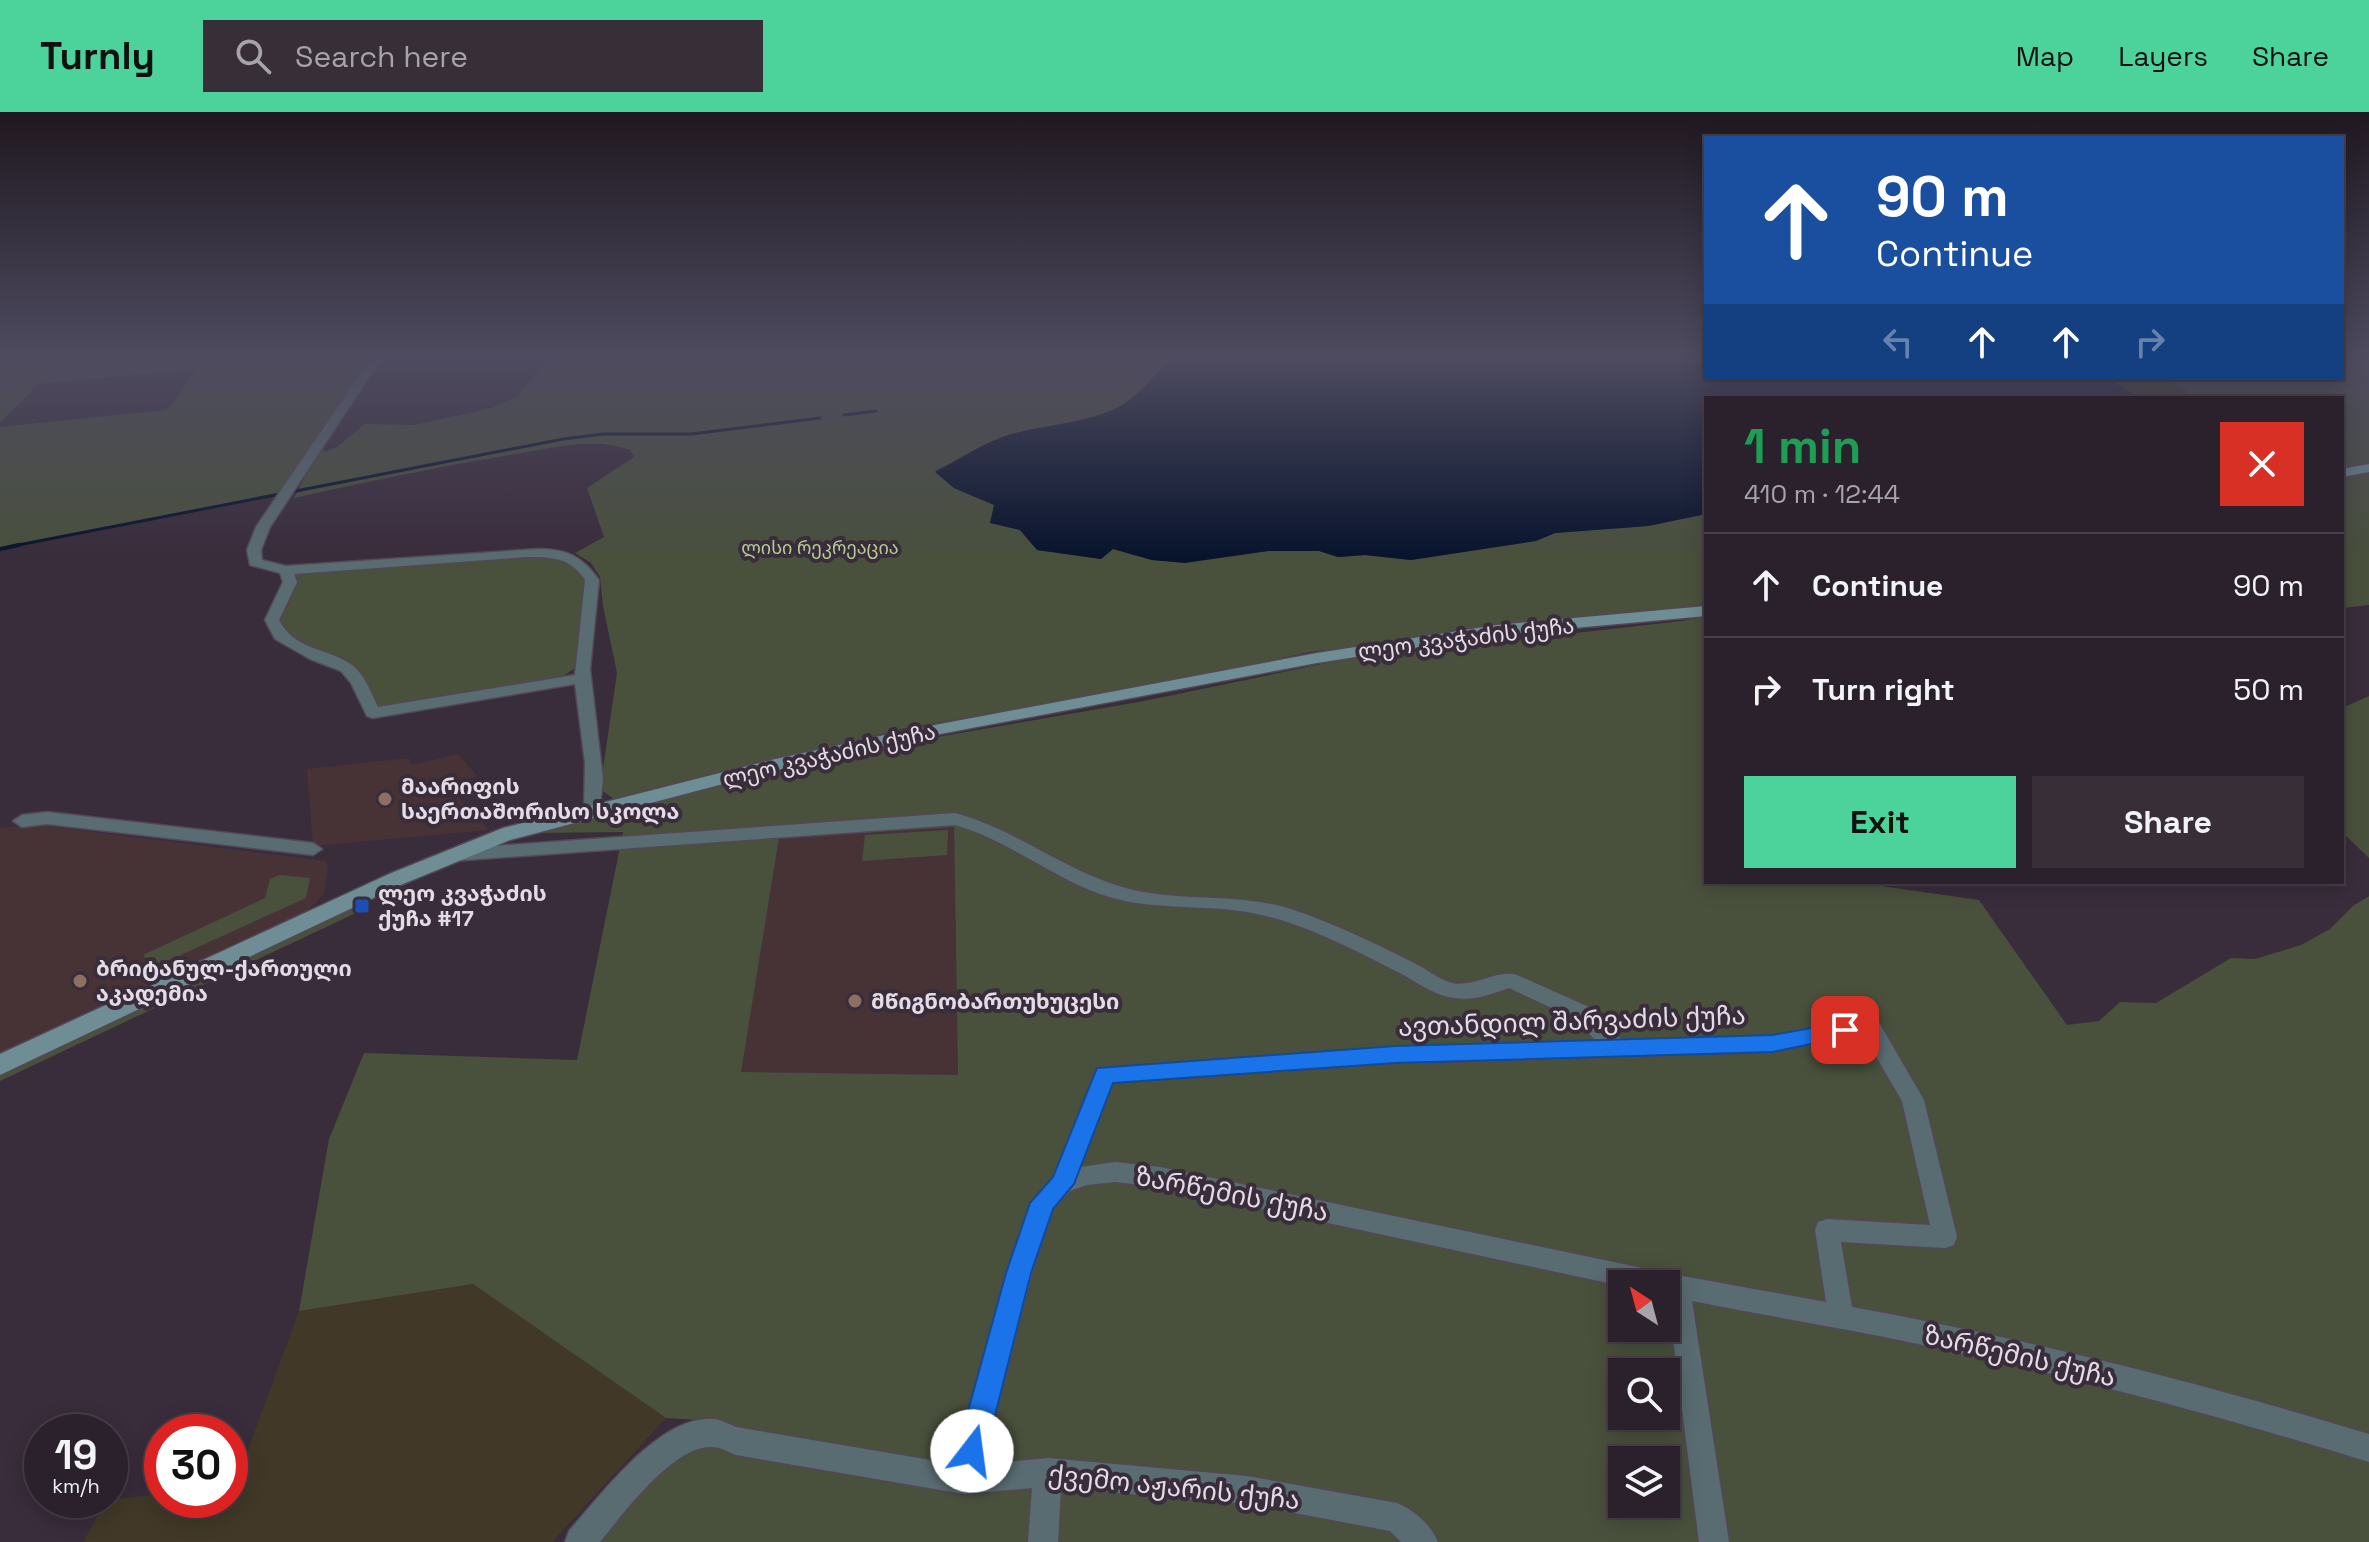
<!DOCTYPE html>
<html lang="en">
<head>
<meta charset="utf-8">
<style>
  body { margin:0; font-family:"Space Grotesk","Noto Sans Georgian",sans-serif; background:#372e38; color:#f1f3f6; height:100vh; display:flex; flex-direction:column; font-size:30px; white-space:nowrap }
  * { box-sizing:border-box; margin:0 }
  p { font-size:26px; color:#a6a3a9 }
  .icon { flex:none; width:44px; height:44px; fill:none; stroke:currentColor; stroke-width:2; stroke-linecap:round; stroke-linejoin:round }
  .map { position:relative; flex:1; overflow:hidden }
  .drawer { position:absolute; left:1704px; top:284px; width:640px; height:488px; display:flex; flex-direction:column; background:#2b212c; border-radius:0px; box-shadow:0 4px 20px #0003,0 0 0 2px #473e48 }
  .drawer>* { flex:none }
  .top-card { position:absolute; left:1704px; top:24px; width:640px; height:244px; border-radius:0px; box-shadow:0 4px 20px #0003,0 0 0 2px #473e48; background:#1a4fa0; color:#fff; overflow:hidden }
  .needle { width:52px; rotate:324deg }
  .tools { position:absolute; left:1608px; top:1158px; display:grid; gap:16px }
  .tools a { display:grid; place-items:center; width:72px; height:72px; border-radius:0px; background:#2b212c; box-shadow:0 4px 20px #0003,0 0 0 2px #473e48; font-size:40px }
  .speed { position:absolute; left:24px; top:1302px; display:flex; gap:16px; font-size:40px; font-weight:700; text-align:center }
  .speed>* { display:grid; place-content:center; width:104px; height:104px; border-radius:50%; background:#2b212c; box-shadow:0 4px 20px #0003,0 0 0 2px #473e48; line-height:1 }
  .speed small { font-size:20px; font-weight:400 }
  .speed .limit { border:12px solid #d22; background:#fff; color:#111 }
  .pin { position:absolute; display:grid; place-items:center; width:68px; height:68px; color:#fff; margin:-34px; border-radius:16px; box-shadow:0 4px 12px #0006 }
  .me { position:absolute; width:88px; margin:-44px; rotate:15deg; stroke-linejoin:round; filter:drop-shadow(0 0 6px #0008) }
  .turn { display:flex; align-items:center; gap:28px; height:168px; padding:0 40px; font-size:36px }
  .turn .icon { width:104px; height:104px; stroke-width:2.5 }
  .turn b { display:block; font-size:56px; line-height:68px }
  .lanes { display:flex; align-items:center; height:76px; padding:0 40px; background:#0003; justify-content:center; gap:40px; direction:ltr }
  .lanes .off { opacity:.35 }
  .round { display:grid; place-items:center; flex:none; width:84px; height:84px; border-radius:0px; background:#372e38 }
  .overview { display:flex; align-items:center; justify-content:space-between; height:136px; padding:0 40px }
  h1 { font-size:48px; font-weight:700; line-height:60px; color:#1e9e55 }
  .action { display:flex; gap:16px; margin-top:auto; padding:16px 40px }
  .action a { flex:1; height:92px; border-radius:0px; background:#4cd39b; color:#111; font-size:32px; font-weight:700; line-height:92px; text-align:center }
  .action a+a { background:#372e38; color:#f1f3f6 }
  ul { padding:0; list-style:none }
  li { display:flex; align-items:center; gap:24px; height:104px; padding:0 40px; border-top:2px solid #473e48 }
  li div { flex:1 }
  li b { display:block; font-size:30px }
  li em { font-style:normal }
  header { display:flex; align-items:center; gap:48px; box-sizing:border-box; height:112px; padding:0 40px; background:#4cd39b; color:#111 }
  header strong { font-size:38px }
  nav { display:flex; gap:44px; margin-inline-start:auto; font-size:28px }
  .search { width:560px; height:72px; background:#372e38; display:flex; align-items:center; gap:20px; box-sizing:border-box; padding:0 28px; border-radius:0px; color:#a6a3a9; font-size:30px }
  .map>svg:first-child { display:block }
</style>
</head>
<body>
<header>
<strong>Turnly</strong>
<div class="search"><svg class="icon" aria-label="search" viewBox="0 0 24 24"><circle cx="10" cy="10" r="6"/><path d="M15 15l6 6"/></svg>Search here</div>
<nav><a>Map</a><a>Layers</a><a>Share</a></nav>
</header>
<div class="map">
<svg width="2369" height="1430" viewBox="0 0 2369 1430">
  <rect width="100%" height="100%" fill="#392c3b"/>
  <path fill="#413827" d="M473,1172l193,134 -114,124h-469l24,-42 55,-6v6h68v-12l4,-1 65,-176z"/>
  <g fill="#473336">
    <path d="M458,642l19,22 -28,12 40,42 -176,16 -6,-77 102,-11 1,5 6,1z"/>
    <path d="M31,712l295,37 2,7 -4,26 -17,18 -307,144v-228z"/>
    <path d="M954,715l4,248 -218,-3 39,-234z"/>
  </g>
  <g fill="#49503c" fill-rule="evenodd">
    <path d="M0,245h372l-89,135 -283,57v-122l167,-17 30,-41 -159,15 -38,39z"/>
    <path d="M549,245h629c-25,14 -37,42 -67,53 -33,14 -69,15 -103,25 -27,8 -48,24 -73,36l19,17 41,17 -4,18 29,7 17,20 64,9 12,-10 39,11 33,2 83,-11h51l19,6 27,-2 46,5 124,-19 20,-8 93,-7 58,-12v94l-397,44 -133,30 -275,47 -286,71 -15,-11 17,-116 -14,-67 -3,-29 -9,-14 -16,-10 29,-16 -17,-49 47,-31 -4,-7c-38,-14 -81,-1 -120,5 -73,12 -144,27 -216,43l27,-52 4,6 12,-5 28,-23 49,1 78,-17 26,-12z"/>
    <path d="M2342,245h27v107l-27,5v-71h-145l-32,-20h177z"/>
    <path d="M2369,361v132l-27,3v-130z"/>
    <path d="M540,444l31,5 15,18 -9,83 -2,6 -16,11 -181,30c-4,-15 -13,-33 -26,-44 -20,-17 -66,-15 -72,-48 11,-14 14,-25 15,-43z"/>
    <path d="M1706,504v266h147l126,18 88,125 32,-4 21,-19 36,1 75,-45 24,1 46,-14 29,-16 23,-23 16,-10v646h-1779l90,-92 56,-9 -8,-19 -62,-4 -193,-134 -174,27 30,-172 35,-86 213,7 46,-228 -90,1 229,-60 124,-27 258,-45 202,-42 336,-38zM954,715l4,248 -217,-3 38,-234zM1622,1172h44v44h-44zM1622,1260h44v44h-44zM1622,1348h44v44h-44z"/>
    <path d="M2369,584v162l-27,-26v-124z"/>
    <path d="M948,718l-1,25 -85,6 3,-26z"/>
    <path d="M280,763l30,3 -4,20 -152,69 -11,-12 122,-57 5,-19z"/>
    <path d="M352,795l6,5 -358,169v-10z"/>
  </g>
  <path fill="#413918" d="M2110,266h55l32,20h-64l-2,-5z"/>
  <path fill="#08142d" d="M1178,245h528v21h404l21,15 2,5h-427v116l-58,12 -93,7 -19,8 -125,19 -46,-5 -27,2 -19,-6h-51l-83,12 -33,-3 -39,-11 -12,10 -64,-9 -17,-20 -30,-7 4,-18 -40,-17 -19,-16c24,-12 45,-27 71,-36 34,-11 73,-11 107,-26 28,-12 40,-39 65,-53z"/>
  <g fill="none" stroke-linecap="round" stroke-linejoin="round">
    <g stroke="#08142d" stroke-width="3">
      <path d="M844,303l32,-4"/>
      <path d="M8,435l555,-108 40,-5h88l129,-16"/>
    </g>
    <path stroke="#08142d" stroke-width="4" d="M0,437l19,-4"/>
    <g stroke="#544856" stroke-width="3">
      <g id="minor">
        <path d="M372,245h10l-112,170 -9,23 1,10 24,6 252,-17c29,0 44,7 61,31l-9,89 13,110 -4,37 -6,2 -9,-6 1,-49 -10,-79 -202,34 -6,-2 -16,-33 -10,-12 -31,-12 -35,-20 -10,-19 18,-38 -3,-9 -30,-8 -3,-15 9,-23zM526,445c26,0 44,0 59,23l-10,95 -197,32c-7,-14 -13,-32 -26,-42 -25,-18 -56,-13 -73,-45l18,-38 -3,-8z"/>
        <path d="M47,700l266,31 9,6 -9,6 -266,-31 -25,3 -9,-6 9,-6z"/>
        <path d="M955,701c60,16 108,57 167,74 55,16 114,5 169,22 42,14 83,34 123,54 13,6 24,16 38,20 22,5 45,-14 65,-8l72,32 33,33 150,-4 97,-19 8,2 47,81 33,137 -3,8 -9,3 -104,-6 11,65c175,32 347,75 517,127v28c-149,-46 -299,-86 -451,-118 -75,-16 -151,-28 -226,-43l37,241h-30l-33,-258h-44v2l-462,-99 -45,-5 -28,3 -17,6 -17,18 -21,64 -49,191 65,-6 199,18 150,27c17,7 34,22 41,39h-37l-11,-11 -143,-27 -186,-16 -3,54h-30l4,-54 -68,6 -228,-39c-7,-3 -16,-8 -24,-8 -39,-2 -89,67 -112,95h-35l4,-11c32,-36 90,-115 143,-112 8,0 17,5 24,8l218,37 52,-191 25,-70 22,-25 44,-110 298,-21 201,-6 -21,-22 -66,-31c-17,6 -35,13 -54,10 -20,-2 -37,-15 -55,-25 -42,-21 -88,-46 -134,-57 -54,-14 -110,-3 -163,-21 -52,-18 -95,-55 -148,-70l-503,36 -9,-6 9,-6zM1863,922l39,67 28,124 -103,-6 -9,3 -3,8 11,72 -160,-29 -506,-106 -45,-5 -34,5 32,-85 282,-19 377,-11z"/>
      </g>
    </g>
    <g stroke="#544856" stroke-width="3">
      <g id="secondary">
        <path d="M2369,352v8l-27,5v-8z"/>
        <path d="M1706,494v10l-209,19 -180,28 -414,78 -130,30 -263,69 -107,44 -403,191v-21l389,-180 114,-46 268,-68 132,-29 414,-78 180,-28z"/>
      </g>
    </g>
    <use href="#minor" fill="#596c71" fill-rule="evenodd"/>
    <use href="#secondary" fill="#6f8d95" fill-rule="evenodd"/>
  </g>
  <linearGradient id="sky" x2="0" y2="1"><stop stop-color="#1f1820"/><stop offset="0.55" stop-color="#4e4b60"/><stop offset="1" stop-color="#4e4b60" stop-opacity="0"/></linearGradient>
  <rect width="2369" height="445" fill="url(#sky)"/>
  <path fill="#1a73e8" stroke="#114b97" stroke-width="2" d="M1845,910l7,2 4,6 -4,6 -80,16 -377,11 -282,20 -39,101 -21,25 -22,64 -45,178 -4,10 -10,4 -10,-4 -5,-10 49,-178 24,-70 23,-26 44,-109 298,-22 377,-11z"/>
  <g fill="#8d6e63" stroke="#392c3b" stroke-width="3">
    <circle cx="385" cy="687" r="8"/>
    <circle cx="80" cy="869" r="8"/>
    <circle cx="855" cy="889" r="8"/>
  </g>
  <rect fill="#1a4fb4" stroke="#392c3b" stroke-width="3" x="354" y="786" width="16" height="16" rx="4"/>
  <g text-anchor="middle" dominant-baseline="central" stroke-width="8" stroke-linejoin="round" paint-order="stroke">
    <g font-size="18" fill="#b7cd92" stroke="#392c3b">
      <text x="820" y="435">ლისი რეკრეაცია</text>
    </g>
    <g font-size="22" fill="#e3dbe5" stroke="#392c3b">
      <text transform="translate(1466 526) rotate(-7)">ლეო კვაჭაძის ქუჩა</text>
      <text transform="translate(829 643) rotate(-13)">ლეო კვაჭაძის ქუჩა</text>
    </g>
    <g font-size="22" font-weight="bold" fill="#e3dbe5" stroke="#392c3b" text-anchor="start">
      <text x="401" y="674">მაარიფის<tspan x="401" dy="25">საერთაშორისო სკოლა</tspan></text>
      <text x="378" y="781">ლეო კვაჭაძის<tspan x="378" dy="25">ქუჩა #17</tspan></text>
      <text x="96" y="856">ბრიტანულ-ქართული<tspan x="96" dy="25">აკადემია</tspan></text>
      <text x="871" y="889">მწიგნობართუხუცესი</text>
    </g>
    <g font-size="26" fill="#e3dbe5" stroke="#392c3b">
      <text transform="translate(1572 909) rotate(-2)">ავთანდილ შარვაძის ქუჩა</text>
      <text transform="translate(1232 1082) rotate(11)">ზარწემის ქუჩა</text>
      <text transform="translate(2020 1244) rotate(13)">ზარწემის ქუჩა</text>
      <text transform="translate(1174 1375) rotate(6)">ქვემო აჟარის ქუჩა</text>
    </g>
  </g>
</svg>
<div class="tools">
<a><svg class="needle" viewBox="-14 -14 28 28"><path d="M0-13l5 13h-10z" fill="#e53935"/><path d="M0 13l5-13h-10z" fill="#a6a3a9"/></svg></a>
<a><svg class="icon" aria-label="search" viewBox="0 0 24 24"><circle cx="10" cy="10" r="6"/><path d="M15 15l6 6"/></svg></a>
<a><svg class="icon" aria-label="layers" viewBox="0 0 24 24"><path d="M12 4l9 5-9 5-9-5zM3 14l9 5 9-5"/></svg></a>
</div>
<div class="speed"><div>19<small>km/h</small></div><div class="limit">30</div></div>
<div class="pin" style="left:1845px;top:918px;background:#d93025"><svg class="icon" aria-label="arrive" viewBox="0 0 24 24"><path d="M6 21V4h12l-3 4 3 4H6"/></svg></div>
<svg class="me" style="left:972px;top:1339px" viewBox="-20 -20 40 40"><circle r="19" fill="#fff"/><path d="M0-13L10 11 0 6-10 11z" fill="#1a73e8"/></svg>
<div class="top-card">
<div class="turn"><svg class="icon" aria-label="ahead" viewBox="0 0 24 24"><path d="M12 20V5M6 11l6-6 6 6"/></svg><div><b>90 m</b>Continue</div></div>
<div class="lanes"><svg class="icon off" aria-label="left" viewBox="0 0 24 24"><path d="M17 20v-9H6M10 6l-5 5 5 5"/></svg><svg class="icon" aria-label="ahead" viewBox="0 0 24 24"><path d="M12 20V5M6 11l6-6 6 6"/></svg><svg class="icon" aria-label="ahead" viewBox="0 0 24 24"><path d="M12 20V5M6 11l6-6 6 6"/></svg><svg class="icon off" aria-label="right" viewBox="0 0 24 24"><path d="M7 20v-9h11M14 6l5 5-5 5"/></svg></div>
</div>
<section class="drawer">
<div class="overview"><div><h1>1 min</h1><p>410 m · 12:44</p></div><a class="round" style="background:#d93025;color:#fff"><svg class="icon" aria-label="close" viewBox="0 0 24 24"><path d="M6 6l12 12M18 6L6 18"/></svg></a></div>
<ul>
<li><svg class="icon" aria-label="ahead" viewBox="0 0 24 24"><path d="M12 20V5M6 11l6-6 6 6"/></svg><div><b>Continue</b></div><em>90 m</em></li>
<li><svg class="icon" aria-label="right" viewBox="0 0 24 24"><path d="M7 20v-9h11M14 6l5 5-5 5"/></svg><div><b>Turn right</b></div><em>50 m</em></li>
</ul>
<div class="action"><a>Exit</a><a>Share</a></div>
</section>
</div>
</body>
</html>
